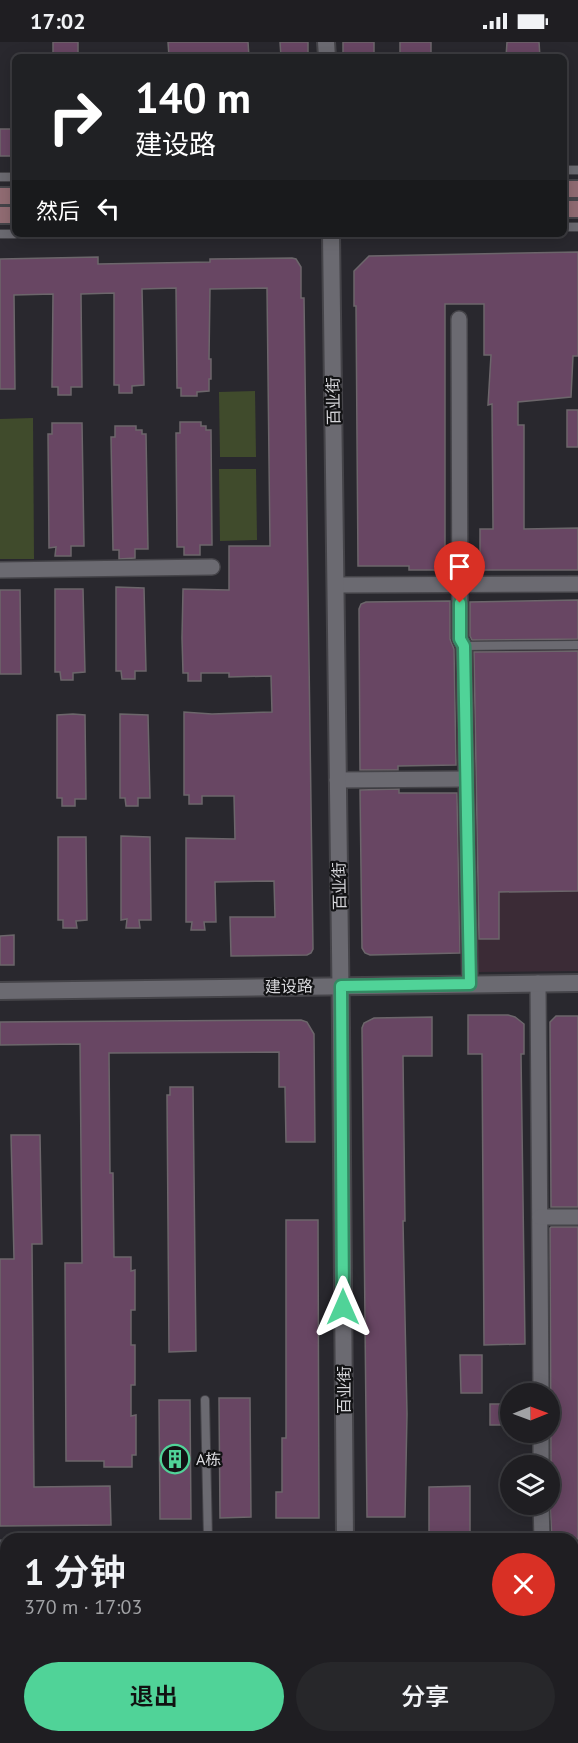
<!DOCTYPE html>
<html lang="zh">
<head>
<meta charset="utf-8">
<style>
  body { margin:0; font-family:"PT Sans","Noto Sans SC",sans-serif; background:#27272a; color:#f1f3f6; height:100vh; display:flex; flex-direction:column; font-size:22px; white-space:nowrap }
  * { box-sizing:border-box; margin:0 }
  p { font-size:20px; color:#a1a2a5 }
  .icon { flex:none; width:33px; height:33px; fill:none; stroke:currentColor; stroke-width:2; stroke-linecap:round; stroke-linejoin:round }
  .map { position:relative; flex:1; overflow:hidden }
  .sheet { position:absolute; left:0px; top:1491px; width:579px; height:210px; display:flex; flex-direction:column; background:#1f1e22; border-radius:18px 18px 0 0; box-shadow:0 3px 15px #0003,0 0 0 2px #3c3c40 }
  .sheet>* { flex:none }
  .banner { position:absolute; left:12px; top:12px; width:555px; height:183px; border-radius:9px; box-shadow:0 3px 15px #0003,0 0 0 2px #3c3c40; background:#202124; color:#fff; overflow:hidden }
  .needle { width:39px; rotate:89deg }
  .buttons { position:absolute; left:500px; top:1341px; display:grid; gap:12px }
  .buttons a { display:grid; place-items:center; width:60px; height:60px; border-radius:50%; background:#1f1e22; box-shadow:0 3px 15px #0003,0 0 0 2px #3c3c40; font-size:30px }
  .pin { position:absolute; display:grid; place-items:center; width:51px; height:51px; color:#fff; margin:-62px -26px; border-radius:50% 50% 50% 0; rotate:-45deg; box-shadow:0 0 6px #0007 }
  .pin .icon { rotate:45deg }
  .me { position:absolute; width:66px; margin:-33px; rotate:0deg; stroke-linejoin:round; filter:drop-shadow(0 0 4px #0008) }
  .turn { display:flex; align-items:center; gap:21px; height:126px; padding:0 24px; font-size:27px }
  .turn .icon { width:78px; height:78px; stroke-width:2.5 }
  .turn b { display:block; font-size:42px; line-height:51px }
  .then { display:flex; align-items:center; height:57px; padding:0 24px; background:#0003; gap:12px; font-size:22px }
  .round { display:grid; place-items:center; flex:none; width:63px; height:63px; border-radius:32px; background:#27272a }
  .summary { display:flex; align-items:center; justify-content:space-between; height:102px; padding:0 24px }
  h1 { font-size:36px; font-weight:600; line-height:45px }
  .cta { display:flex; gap:12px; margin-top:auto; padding:12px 24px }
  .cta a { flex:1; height:69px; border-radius:36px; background:#50d398; color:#111; font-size:24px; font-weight:600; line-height:69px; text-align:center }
  .cta a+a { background:#27272a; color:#f1f3f6 }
  .status { display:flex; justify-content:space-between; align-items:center; height:42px; padding:0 30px; background:#1f1e22; direction:ltr }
  .status svg { height:16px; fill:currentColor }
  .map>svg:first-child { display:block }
</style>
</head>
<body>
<div class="status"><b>17:02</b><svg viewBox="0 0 49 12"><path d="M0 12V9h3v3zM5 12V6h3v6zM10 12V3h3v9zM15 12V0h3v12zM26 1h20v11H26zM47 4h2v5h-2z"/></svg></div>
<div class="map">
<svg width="578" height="1701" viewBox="0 0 578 1701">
  <rect width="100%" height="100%" fill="#29282e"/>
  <path fill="#3b2b36" d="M578,608v321l-101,1 -3,-321z"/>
  <g fill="#404b2c">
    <path d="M255,349l1,66h-36l-1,-65z"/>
    <path d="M33,376l1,141h-34v-140z"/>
    <path d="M219,427h37l1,71 -37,1z"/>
    <path d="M59,1695h36l-5,6h-31z"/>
    <path d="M145,1695h54l7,6h-61z"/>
  </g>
  <g fill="#684663" stroke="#6c666b" stroke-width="1.5">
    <rect x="53" y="0" width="25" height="15"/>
    <path d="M168,0h80l1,15h-80z"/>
    <path d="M280,0h28v15h-27z"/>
    <rect x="343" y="0" width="31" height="15"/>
    <rect x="400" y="0" width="31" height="15"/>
    <path d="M507,0h32l1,15h-34z"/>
    <rect x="0" y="87" width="15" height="27"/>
    <path d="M578,210v104h-5l-2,41 -53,5v23h6v104l54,-1v42h-98v-41h13l-1,-125 -4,1 3,-50h-7v-51h-39v266h-36v-4h-51l-2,-260h-2v-35l15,-15z"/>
    <path d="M98,215v7l112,-2v-3l82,-1 4,1 5,8v31h3l9,651 -2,4 -4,2 -76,1 -1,-39h45l-1,-36 -59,1 1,40h-12l1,8h-14l1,-8h-6v-84l49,1 -1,-43h-32v8h-13v-9h-5v-83l28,2 60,-2 -1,-36 -42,1v-4h-28v8h-13v-8h-5l-1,-35 1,-49 46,1v-44h41l-3,-258 -57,1 -1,70h2v20h-2v12l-12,1v4h-16v-8h-4l-1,-100 -34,1 2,96 -12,1v7h-13v-8h-5v-92l-33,1 1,93h-11v8h-13v-8h-6l1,-93 -39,1 1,94h-15v-130z"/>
    <rect x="567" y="368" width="11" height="37"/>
    <path d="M180,380h21v4h5v4h5l1,115h-12v10h-16v-8h-7l-1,-114h4z"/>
    <path d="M52,381h30l2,123h-13v10h-16l1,-9 -7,1 -1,-114h4z"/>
    <path d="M115,384h21v4h6v4h4l2,115h-13v9l-16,1v-9h-6l-2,-113h4z"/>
    <path d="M116,545l28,1 2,83h-11v8h-13l-1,-8h-5z"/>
    <path d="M55,547h28l2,83 -12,1v7h-12l-1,-8h-5z"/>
    <path d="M0,548h20l1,84h-21z"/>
    <path d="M578,558v39l-106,1 -2,-4v-34z"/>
    <path d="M450,559v38l4,10 2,116 -58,1v4h-38l-1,-161 2,-5 5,-2z"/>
    <path d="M578,609v240l-79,1v47h-20l-5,-287z"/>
    <path d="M73,672l12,1 1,84h-11v7h-13v-8h-5v-83z"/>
    <path d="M120,672l28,1 2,83h-12v8h-12l-1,-8h-5z"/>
    <path d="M399,747v4h58l3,160 -90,2 -5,-2 -3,-5 -2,-158z"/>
    <path d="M121,794l29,1 1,83h-12l1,8h-14l1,-9 -6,1z"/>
    <path d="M58,795h28l1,83 -11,1 1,7h-14v-8h-5z"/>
    <path d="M14,893v30h-14v-29z"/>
    <path d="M468,973h40l7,2 9,7v30h-3l4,290 -41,1 -2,-291h-14z"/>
    <path d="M556,974h22v191h-27l-1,-185z"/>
    <path d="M432,975v39h-29l2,165h-2l4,193 -2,103h-38l-5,-489 2,-5 10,-5z"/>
    <path d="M301,978l6,2 7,12 1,108h-29l-1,-55h-6v-35l-170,1 1,120h3l1,84h17v14l4,-1v40h-4v35h4v40h-4v31l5,-1v40h-4v12h-28v-6h-38l-1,-198h17l-2,-219 -80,1v-23z"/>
    <path d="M170,1045h23l3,264 -27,1 -2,-257h3z"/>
    <path d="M11,1093h29l2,109h-10l2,243 76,-1 1,39 -111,1v-267h14z"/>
    <path d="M286,1178h32l1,298h-43v-26h6v-54h4z"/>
    <path d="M551,1185h27v312h-26l-3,-53 2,-20 -1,-238z"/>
    <path d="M460,1313h22v38h-21z"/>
    <path d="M219,1356h31l1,119 -31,1z"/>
    <path d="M159,1358h31l1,119h-31z"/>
    <rect x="490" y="1362" width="20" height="21"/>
    <path d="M470,1444v50l-41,1v-50z"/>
  </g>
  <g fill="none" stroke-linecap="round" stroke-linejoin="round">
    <g stroke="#454449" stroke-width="10">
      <g id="service">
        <path d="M564,128h14"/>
        <path d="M0,135h15"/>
        <path d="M564,185h14"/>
        <path d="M0,192h15"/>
        <path d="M464,604l114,-1"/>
        <path d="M205,1358l3,139"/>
        <path d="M0,1665h6"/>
        <path d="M53,1695v6"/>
        <path d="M214,1695l6,6"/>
      </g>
    </g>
    <g stroke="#454449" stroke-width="18">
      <g id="minor">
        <path d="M459,277l1,320 4,7 6,338"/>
        <path d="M0,528l212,-3"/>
        <path d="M336,543l242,-1"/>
        <path d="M337,738l129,-1"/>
        <path d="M538,941l3,411"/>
        <path d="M540,1175h38"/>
        <path d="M541,1390v34"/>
        <path d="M541,1462l1,35"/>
        <path d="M0,1506h6"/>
        <path d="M573,1576h5"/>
      </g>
    </g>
    <g stroke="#454449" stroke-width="20">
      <g id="tertiary">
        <path d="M326,0l1,15"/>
        <path d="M331,192l10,794 4,511"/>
        <path d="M0,949l578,-8"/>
        <path d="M348,1695v6"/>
      </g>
    </g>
    <g stroke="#454449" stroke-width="20">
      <g id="secondary">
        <path d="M564,147h14"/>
        <path d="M0,154h15"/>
        <path d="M564,167h14"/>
        <path d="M0,173h15"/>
      </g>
    </g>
    <use href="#service" stroke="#6b6a71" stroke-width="8"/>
    <use href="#minor" stroke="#6b6a71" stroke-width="15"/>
    <use href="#tertiary" stroke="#6b6a71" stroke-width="16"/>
    <use href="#secondary" stroke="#916c73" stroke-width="16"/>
  </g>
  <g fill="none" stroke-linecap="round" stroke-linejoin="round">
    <g stroke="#348963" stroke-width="15">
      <path id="route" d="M343,1265l-2,-321 129,-2 -6,-338 -4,-7v-36"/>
    </g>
    <use href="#route" stroke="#50d398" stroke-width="10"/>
  </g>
  <defs>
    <g id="building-ring" transform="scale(1.5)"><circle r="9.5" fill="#121214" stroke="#50d398" stroke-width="1.5"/><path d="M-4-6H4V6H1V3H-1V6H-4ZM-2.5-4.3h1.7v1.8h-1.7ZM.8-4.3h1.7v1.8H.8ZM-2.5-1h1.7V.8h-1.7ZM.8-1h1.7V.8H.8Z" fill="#50d398"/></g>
  </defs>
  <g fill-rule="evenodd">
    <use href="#building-ring" x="175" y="1417"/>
  </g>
  <g text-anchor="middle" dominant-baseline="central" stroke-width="4.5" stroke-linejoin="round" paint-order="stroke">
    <g font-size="16" fill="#d7d7db" stroke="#121214">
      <text transform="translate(333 359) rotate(-91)">百业街</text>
      <text transform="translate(339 844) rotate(-91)">百业街</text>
      <text transform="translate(289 944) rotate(-1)">建设路</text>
      <text transform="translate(344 1348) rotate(-90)">百业街</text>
    </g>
    <g font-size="16" fill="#d7d7db" stroke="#121214" text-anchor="start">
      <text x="196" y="1417">A栋</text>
    </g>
  </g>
</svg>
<div class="buttons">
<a><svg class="needle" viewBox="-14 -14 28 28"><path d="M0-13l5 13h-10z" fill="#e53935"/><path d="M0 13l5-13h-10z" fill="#a1a2a5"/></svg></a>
<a><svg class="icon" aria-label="layers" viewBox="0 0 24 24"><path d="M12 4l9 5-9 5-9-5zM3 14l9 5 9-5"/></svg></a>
</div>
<div class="pin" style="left:460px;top:561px;background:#d93025"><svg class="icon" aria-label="arrive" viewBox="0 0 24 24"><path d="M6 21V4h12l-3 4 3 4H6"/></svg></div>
<svg class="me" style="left:343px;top:1265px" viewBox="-20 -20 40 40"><path d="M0-17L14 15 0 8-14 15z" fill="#50d398" stroke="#fff" stroke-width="4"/></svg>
<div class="banner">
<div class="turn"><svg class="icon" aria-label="right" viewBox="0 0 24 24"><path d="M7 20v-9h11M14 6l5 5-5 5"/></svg><div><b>140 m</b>建设路</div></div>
<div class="then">然后<svg class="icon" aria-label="left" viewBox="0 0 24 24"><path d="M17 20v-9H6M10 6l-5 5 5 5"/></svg></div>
</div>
<section class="sheet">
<div class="summary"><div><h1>1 分钟</h1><p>370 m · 17:03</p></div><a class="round" style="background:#d93025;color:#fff"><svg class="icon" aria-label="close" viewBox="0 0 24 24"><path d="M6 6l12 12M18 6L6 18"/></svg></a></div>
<div class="cta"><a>退出</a><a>分享</a></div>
</section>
</div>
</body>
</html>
